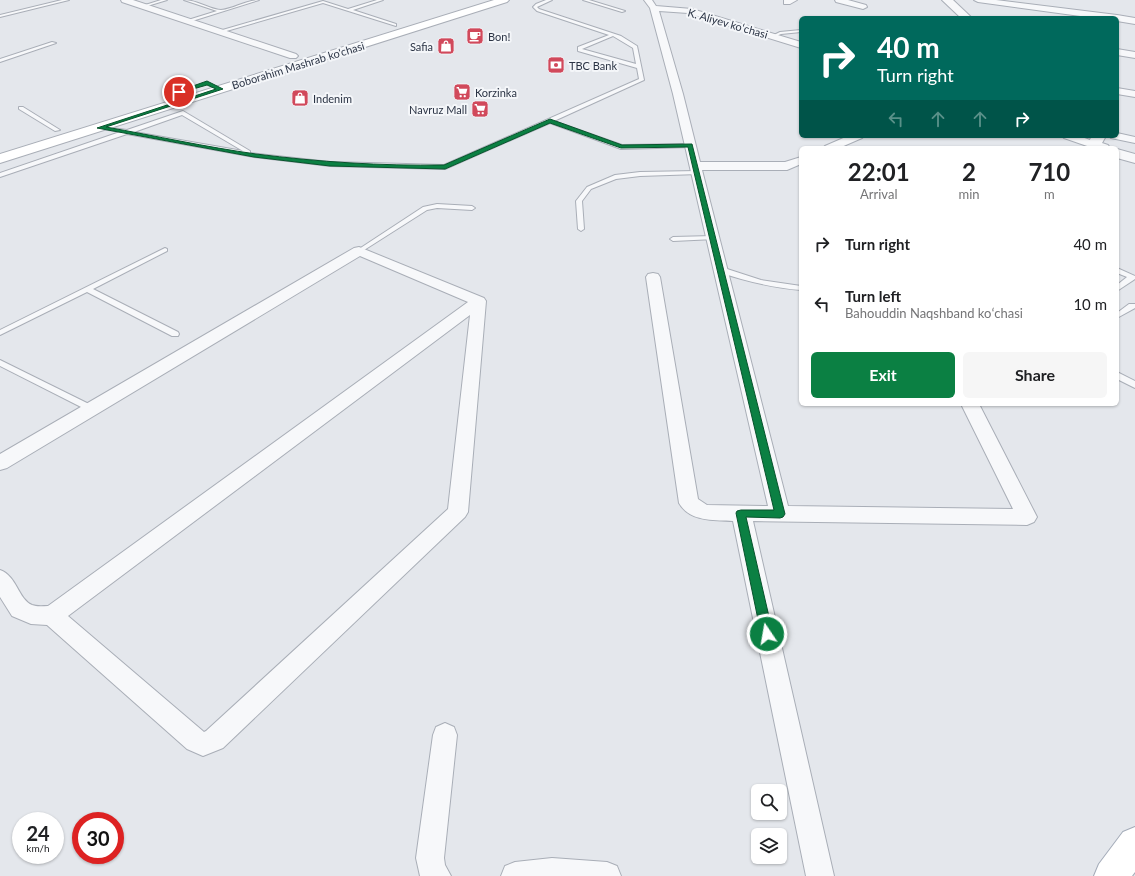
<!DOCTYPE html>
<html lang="en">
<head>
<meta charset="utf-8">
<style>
  body { margin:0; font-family:Lato,sans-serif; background:#f6f6f6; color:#202124; height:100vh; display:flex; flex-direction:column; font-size:15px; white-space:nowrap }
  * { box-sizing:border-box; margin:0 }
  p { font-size:13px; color:#757577 }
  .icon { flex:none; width:22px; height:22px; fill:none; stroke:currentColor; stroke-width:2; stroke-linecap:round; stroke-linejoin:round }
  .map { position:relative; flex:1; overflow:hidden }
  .sheet { position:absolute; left:799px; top:146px; width:320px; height:260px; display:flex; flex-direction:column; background:#fff; border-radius:6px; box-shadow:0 1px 3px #0004 }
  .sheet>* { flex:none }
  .hud { position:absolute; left:799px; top:16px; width:320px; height:122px; border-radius:6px; box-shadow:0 1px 3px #0004; background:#00695c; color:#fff; overflow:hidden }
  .controls { position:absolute; left:751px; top:784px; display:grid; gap:8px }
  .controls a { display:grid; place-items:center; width:36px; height:36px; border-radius:6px; background:#fff; box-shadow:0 1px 3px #0004; font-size:20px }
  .speed { position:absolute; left:12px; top:812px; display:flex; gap:8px; font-size:20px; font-weight:700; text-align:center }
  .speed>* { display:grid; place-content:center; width:52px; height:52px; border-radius:50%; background:#fff; box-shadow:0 1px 3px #0004; line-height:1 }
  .speed small { font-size:10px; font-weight:400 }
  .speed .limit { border:6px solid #d22; background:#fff; color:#111 }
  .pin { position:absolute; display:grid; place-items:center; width:34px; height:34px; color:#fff; margin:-17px; border:2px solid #fff; border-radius:50%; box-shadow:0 1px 4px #0007 }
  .me { position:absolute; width:44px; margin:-22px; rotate:348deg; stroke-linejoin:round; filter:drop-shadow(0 0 3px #0008) }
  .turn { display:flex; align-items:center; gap:14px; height:84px; padding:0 12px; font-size:18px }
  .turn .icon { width:52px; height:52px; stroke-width:2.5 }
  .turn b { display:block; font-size:28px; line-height:34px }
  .lanes { display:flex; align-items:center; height:38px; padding:0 12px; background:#0003; justify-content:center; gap:20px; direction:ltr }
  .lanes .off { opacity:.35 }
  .eta { display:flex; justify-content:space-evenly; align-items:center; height:68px; text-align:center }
  .eta b { font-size:24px; font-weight:700; line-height:28px }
  .cta { display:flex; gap:8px; margin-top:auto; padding:8px 12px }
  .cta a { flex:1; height:46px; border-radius:6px; background:#0b8043; color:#fff; font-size:16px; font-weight:700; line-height:46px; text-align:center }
  .cta a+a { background:#f6f6f6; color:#202124 }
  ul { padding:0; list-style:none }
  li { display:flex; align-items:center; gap:12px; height:60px; padding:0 12px }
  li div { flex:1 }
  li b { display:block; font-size:15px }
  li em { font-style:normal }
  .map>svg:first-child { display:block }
</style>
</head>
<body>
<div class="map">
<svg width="1135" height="876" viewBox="0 0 1135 876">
  <rect width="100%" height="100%" fill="#e4e7ec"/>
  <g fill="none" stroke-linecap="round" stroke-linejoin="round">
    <g stroke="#a9aeb7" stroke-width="2">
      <g id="service">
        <path d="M62,0h7l-69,17v-2z"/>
        <path d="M161,0h6l-23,7 -2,-1z"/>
        <path d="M184,0c13,0 27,10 37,10 12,-1 25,-10 38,-10l-70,22 -1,-2 29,-9z"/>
        <path d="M377,0h6l-30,10 43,14v2l-73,-23 -100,29 -4,-1 104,-30 25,8z"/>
        <path d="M546,0h6l-15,7 2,2 82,27 16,10 7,34 -90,41 68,24 68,-1 3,2 -1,1 -71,2 -71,-26 -105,46 -115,-3 -76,-9 -127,-23 -127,43v-4l120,-41 -23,-4v-2l30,4 56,-19 67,40v2l80,9 114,3 195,-86 -2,-11 -59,-17v-4l31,-12 -72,-24 -4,-4 3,-3zM613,36l20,12 3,16 -54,-15zM182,115l61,36 -109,-19z"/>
        <path d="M583,0h6l36,11 -3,1z"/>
        <path d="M801,30v2l-20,2 -7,3 -2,-1 8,-4z"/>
        <path d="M52,42l4,1 -56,19v-3z"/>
        <path d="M19,107h4l37,23 -5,1 -36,-22z"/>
        <path d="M697,171l2,1v2l-59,2 -24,3 -25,10 -9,12 2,28 -3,2 -3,-2 -2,-28 11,-14 28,-12 25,-3z"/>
        <path d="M437,204l35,2 3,2 -3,2 -35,-2 -10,2 -66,42h-4l-1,-1 67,-44z"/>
        <path d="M713,236l2,1v2l-42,2 -3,-2 3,-2z"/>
        <path d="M165,248l2,1v2l-74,38 85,43 1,2 -1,2h-6l-85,-44 -87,43v-5z"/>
        <path d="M718,268h6l37,12 40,6v4c-28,-2 -55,-9 -83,-18z"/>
        <path d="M1117,268l18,8v3l-18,12v-6l10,-8 -10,-4z"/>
        <path d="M1129,304h6v4l-18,10v-5z"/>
        <path d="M0,360l95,47 1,2 -1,2h-6l-89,-45z"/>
        <path d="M1117,372l18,9v7l-18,-9z"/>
      </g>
    </g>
    <g stroke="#a9aeb7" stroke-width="2">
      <g id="minor">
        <path d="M121,0h12l163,54 2,2 -2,2h-6l-168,-56z"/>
        <path d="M644,0h8l4,6 36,3 109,33v6l-113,-35 -29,-2 24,83 17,68h85l16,-5v7l-14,6h-85l86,336 225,3 -52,-105h18l58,113 -3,5 -7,3 -274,-4 81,355h-28l-73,-355c-19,-1 -43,1 -54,-18l-33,-226 2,-3 5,-1 5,1 2,3 38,222 9,6 61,1 -95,-412 -23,-86z"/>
        <path d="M784,0h13l-7,4h-6z"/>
        <path d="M835,0h13l18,5 1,2 -4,2 -27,-7z"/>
        <path d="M974,0h22l121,15 18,3v6l-18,-3v-3h-22l-117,-16z"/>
        <path d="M1117,49l18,3v6l-18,-3z"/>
        <path d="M1117,88l18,3v6l-18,-3z"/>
        <path d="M1117,133l18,4v6l-24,-5 -2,-2h8z"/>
        <path d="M848,136h16l-2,2 -23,10h-16l2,-2z"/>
        <path d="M1062,136h17l19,7 2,2 -2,2h-8l-26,-9z"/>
        <path d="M359,247l125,51 2,3 -18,211 -3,5 -242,231 -20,8 -16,-7 -140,-124 -16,-1 -19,-8 -12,-19v-27c17,6 18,29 32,35 5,2 11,1 16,1l420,-304 -108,-46 -353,212 -7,2v-16l354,-206zM470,315l-22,194 -242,222 -2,1 -136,-116z"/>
        <path d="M445,723l9,4 3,8 -13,123 1,7 6,11h-31l-4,-18 17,-123 3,-8z"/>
        <path d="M552,858l55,4 10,4 4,10h-120l4,-10 10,-4z"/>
      </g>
    </g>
    <g stroke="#a9aeb7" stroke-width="2">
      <g id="tertiary">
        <path d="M942,0h11l19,18h-11z"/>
        <path d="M1092,136h14l-4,7 6,2 2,3h-21l-2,-3z"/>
        <path d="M1117,149l18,5v9l-18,-5z"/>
      </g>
    </g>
    <g stroke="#a9aeb7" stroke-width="2">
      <path id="secondary" d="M494,0h15l-2,2 -507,161v-9z"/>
    </g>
    <g stroke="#a3abb8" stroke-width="2">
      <path id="primary" d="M1135,827v45l-3,4h-38l5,-12 24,-32z"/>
    </g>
    <use href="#service" fill="#f7f8fa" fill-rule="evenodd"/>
    <use href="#minor" fill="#f7f8fa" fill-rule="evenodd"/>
    <use href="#tertiary" fill="#f7f8fa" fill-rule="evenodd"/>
    <use href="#secondary" fill="#fff" fill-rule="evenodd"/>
    <use href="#primary" fill="#fff" fill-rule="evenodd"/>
  </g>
  <path fill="#0b8043" stroke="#07532c" d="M207,81l16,8 -117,38c50,9 100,20 150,27 63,8 125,12 188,11l106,-46 72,26 70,-1 93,370 -2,3 -3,1 -34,-1 27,117 -2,4 -4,1 -4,-1 -2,-4 -25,-121 1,-2 4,-1h33l-86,-363 -67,1 -71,-25 -105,46 -115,-3 -76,-9 -157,-29 119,-39 -9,-4 -28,8 -3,-1z"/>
  <defs>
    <g id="cafe-square" transform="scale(0.9)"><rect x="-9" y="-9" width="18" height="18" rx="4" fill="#d1495b" stroke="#f4f6f9"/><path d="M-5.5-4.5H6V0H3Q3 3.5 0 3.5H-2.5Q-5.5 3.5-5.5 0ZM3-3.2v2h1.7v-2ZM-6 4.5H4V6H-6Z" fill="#fff"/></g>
    <g id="shop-square" transform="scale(0.9)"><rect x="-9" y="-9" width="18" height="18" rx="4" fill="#d1495b" stroke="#f4f6f9"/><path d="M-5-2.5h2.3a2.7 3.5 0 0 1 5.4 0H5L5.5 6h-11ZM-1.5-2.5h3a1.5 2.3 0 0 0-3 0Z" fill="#fff"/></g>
    <g id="bank-square" transform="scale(0.9)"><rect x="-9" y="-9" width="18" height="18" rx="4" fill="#d1495b" stroke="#f4f6f9"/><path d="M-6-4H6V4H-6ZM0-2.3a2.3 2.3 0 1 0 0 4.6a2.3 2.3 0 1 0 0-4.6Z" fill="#fff"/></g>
    <g id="supermarket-square" transform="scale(0.9)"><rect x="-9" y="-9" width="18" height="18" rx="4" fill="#d1495b" stroke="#f4f6f9"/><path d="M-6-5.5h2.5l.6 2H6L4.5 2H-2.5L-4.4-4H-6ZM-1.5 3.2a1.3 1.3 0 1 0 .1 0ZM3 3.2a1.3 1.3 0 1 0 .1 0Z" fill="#fff"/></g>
  </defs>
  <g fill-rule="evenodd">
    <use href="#cafe-square" x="475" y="36"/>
    <use href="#shop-square" x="446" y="46"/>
    <use href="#bank-square" x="556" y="65"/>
    <use href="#supermarket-square" x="462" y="92"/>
    <use href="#shop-square" x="300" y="98"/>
    <use href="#supermarket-square" x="480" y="109"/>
  </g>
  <g text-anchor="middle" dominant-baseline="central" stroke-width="4" stroke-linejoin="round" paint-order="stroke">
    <g font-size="11" fill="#2b3445" stroke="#f4f6f9">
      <text transform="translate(728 23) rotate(16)">K. Aliyev koʻchasi</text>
      <text transform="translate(298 65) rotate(-17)">Boborahim Mashrab ko'chasi</text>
    </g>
    <g font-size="11" fill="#2b3445" stroke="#f4f6f9" text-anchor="start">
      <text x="488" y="36">Bon!</text>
      <text x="433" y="46" text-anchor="end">Safia</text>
      <text x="569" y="65">TBC Bank</text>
      <text x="475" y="92">Korzinka</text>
      <text x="313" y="98">Indenim</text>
      <text x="467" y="109" text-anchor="end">Navruz Mall</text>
    </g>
  </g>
</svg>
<div class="controls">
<a><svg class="icon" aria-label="search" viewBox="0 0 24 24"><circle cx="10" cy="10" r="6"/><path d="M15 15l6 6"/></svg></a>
<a><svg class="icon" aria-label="layers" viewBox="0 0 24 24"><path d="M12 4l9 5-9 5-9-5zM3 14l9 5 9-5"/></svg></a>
</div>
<div class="speed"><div>24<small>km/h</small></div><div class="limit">30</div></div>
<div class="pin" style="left:179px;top:92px;background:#d93025"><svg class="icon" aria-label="arrive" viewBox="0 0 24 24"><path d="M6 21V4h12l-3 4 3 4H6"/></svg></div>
<svg class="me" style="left:767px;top:634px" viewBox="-20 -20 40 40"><circle r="17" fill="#0b8043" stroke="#fff" stroke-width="3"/><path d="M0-11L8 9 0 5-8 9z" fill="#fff"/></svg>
<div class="hud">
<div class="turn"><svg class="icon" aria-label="right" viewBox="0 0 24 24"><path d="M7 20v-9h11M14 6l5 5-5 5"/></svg><div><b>40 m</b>Turn right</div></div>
<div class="lanes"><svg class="icon off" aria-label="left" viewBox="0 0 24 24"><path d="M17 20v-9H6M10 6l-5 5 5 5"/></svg><svg class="icon off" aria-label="ahead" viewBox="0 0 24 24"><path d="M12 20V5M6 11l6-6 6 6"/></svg><svg class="icon off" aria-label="ahead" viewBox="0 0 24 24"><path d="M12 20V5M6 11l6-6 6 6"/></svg><svg class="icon" aria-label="right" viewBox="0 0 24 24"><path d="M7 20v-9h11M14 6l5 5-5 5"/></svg></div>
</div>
<section class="sheet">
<div class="eta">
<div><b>22:01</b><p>Arrival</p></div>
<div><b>2</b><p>min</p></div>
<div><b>710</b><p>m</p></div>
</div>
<ul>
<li><svg class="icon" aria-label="right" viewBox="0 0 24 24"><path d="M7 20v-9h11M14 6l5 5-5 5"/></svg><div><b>Turn right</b></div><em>40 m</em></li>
<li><svg class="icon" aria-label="left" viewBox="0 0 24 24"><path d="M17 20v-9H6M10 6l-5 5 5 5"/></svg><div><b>Turn left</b><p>Bahouddin Naqshband koʻchasi</p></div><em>10 m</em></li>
</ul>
<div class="cta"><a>Exit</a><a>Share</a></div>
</section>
</div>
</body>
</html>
